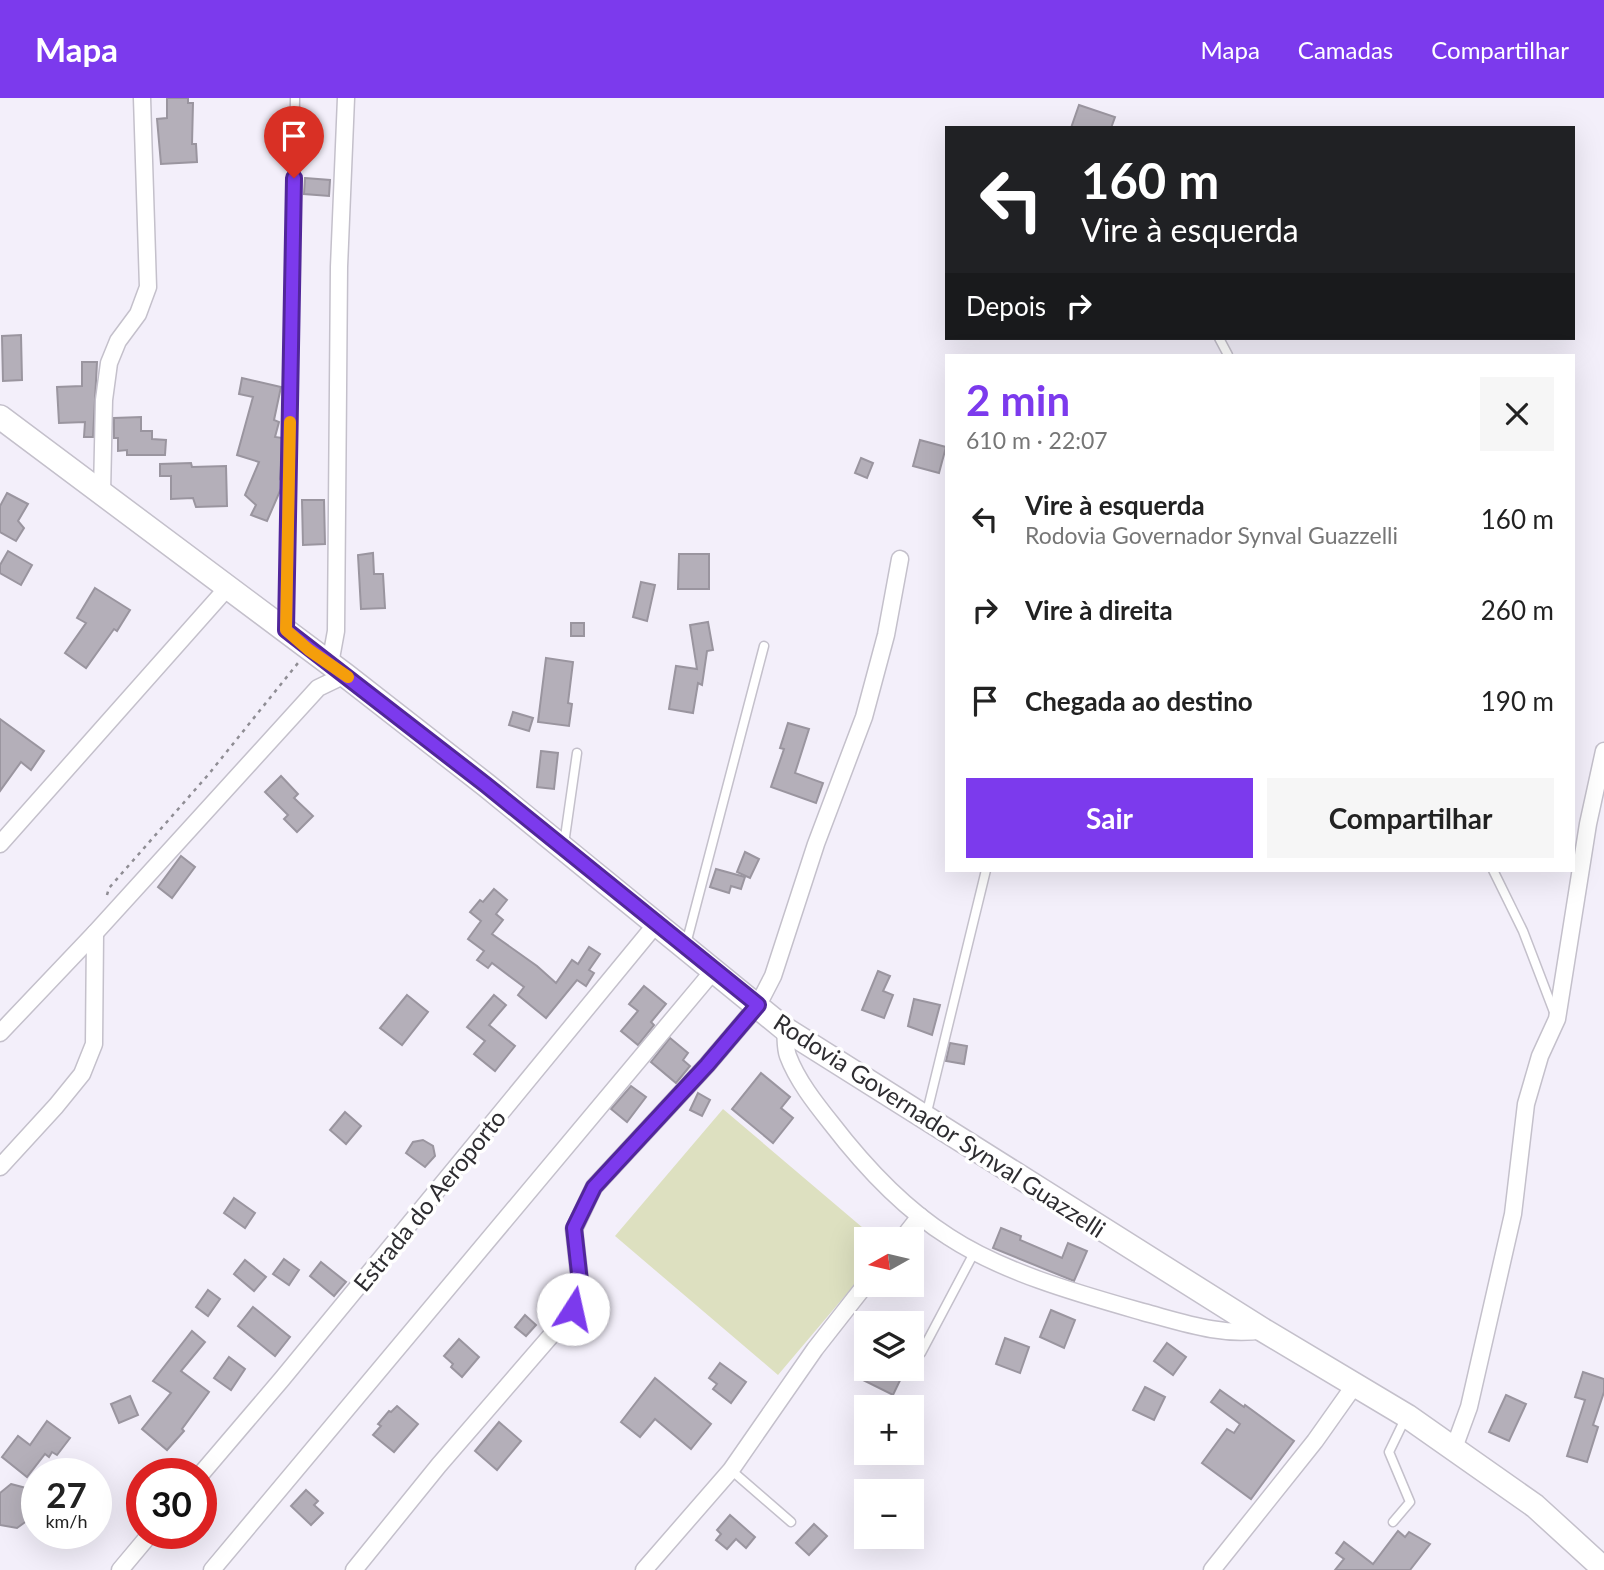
<!DOCTYPE html>
<html lang="pt">
<head>
<meta charset="utf-8">
<style>
  body { margin:0; font-family:Lato,sans-serif; background:#f6f6f6; color:#222; height:100vh; display:flex; flex-direction:column; font-size:26px; white-space:nowrap }
  * { box-sizing:border-box; margin:0 }
  p { font-size:23px; color:#767676 }
  .icon { flex:none; width:38px; height:38px; fill:none; stroke:currentColor; stroke-width:2; stroke-linecap:round; stroke-linejoin:round }
  .map { position:relative; flex:1; overflow:hidden }
  .drawer { position:absolute; left:945px; top:256px; width:630px; height:518px; display:flex; flex-direction:column; background:#fff; border-radius:0px; box-shadow:0 7px 28px #0002 }
  .drawer>* { flex:none }
  .hud { position:absolute; left:945px; top:28px; width:630px; height:214px; border-radius:0px; box-shadow:0 7px 28px #0002; background:#202124; color:#fff; overflow:hidden }
  .needle { width:46px; rotate:262deg }
  .buttons { position:absolute; left:854px; top:1129px; display:grid; gap:14px }
  .buttons a { display:grid; place-items:center; width:70px; height:70px; border-radius:0px; background:#fff; box-shadow:0 7px 28px #0002; font-size:35px }
  .speed { position:absolute; left:21px; top:1360px; display:flex; gap:14px; font-size:35px; font-weight:700; text-align:center }
  .speed>* { display:grid; place-content:center; width:91px; height:91px; border-radius:50%; background:#fff; box-shadow:0 7px 28px #0002; line-height:1 }
  .speed small { font-size:18px; font-weight:400 }
  .speed .limit { border:10px solid #d22; background:#fff; color:#111 }
  .pin { position:absolute; display:grid; place-items:center; width:60px; height:60px; color:#fff; margin:-72px -30px; border-radius:50% 50% 50% 0; rotate:-45deg; box-shadow:0 0 7px #0007 }
  .pin .icon { rotate:45deg }
  .me { position:absolute; width:77px; margin:-38px; rotate:10deg; stroke-linejoin:round; filter:drop-shadow(0 0 5px #0008) }
  .turn { display:flex; align-items:center; gap:24px; height:147px; padding:0 21px; font-size:32px }
  .turn .icon { width:91px; height:91px; stroke-width:2.5 }
  .turn b { display:block; font-size:49px; line-height:60px }
  .then { display:flex; align-items:center; height:66px; padding:0 21px; background:#0003; gap:14px; font-size:26px }
  .round { display:grid; place-items:center; flex:none; width:74px; height:74px; border-radius:0px; background:#f6f6f6 }
  .overview { display:flex; align-items:center; justify-content:space-between; height:119px; padding:0 21px }
  h1 { font-size:42px; font-weight:700; line-height:52px; color:#7c3aed }
  .cta { display:flex; gap:14px; margin-top:auto; padding:14px 21px }
  .cta a { flex:1; height:80px; border-radius:0px; background:#7c3aed; color:#fff; font-size:28px; font-weight:700; line-height:80px; text-align:center }
  .cta a+a { background:#f6f6f6; color:#222 }
  ul { padding:0; list-style:none }
  li { display:flex; align-items:center; gap:21px; height:91px; padding:0 21px }
  li div { flex:1 }
  li b { display:block; font-size:26px }
  li em { font-style:normal }
  header { display:flex; align-items:center; gap:42px; box-sizing:border-box; height:98px; padding:0 35px; background:#7c3aed; color:#fff }
  header strong { font-size:33px }
  nav { display:flex; gap:38px; margin-inline-start:auto; font-size:24px }
  .map>svg:first-child { display:block }
</style>
</head>
<body>
<header>
<strong>Mapa</strong>
<nav><a>Mapa</a><a>Camadas</a><a>Compartilhar</a></nav>
</header>
<div class="map">
<svg width="1604" height="1472" viewBox="0 0 1604 1472">
  <rect width="100%" height="100%" fill="#f3effa"/>
  <path fill="#dde0c0" d="M723,1011l153,130h-10v32l-88,104 -163,-139z"/>
  <g fill="#b4afb9" stroke="#9a959f" stroke-width="2">
    <path d="M167,0h21v5h5l-1,41h4l1,18 -36,2 -4,-45 10,-1z"/>
    <path d="M1079,7l36,12 -4,11h-40z"/>
    <path d="M305,80l25,2 -1,16 -25,-2z"/>
    <path d="M21,237l1,45 -19,1 -1,-45z"/>
    <path d="M82,264h15l-4,75h-9l1,-15 -26,1 -2,-36 25,-1z"/>
    <path d="M242,280l39,9 -7,33 5,2 -4,15 8,1 -3,41 3,5 -16,37 -16,-6 5,-10 -11,-10 14,-33 -22,-7 16,-58 -14,-3z"/>
    <path d="M141,319v14h11v8l14,1 -1,15h-38v-5l-9,1v-13h-4v-20z"/>
    <path d="M920,342l26,7 -7,26 -26,-7z"/>
    <path d="M861,360l12,5 -6,15 -12,-5z"/>
    <path d="M191,365l1,4 34,-1 1,40 -31,1 -3,-9 -22,1v-23h-11v-12z"/>
    <path d="M7,395l21,11 -10,17 6,7 -8,13 -16,-9v-26z"/>
    <path d="M302,402h22l1,44 -22,1z"/>
    <path d="M8,453l24,14 -11,20 -21,-12v-8z"/>
    <path d="M373,455l1,21h9l2,34 -24,1 -3,-54z"/>
    <path d="M679,456h30v35h-31z"/>
    <path d="M641,484l14,3 -8,36 -14,-4z"/>
    <path d="M95,490l35,22 -13,21 -3,-2 -28,39 -21,-15 21,-30 -9,-5z"/>
    <path d="M708,524l5,28 -6,1 -5,34 -4,-2 -5,30 -24,-4 7,-43 21,3 -7,-44z"/>
    <rect x="571" y="525" width="13" height="13"/>
    <path d="M546,560l27,4 -5,41 4,1 -3,22 -31,-4z"/>
    <path d="M513,614l20,6 -4,13 -20,-6z"/>
    <path d="M0,621l44,32 -13,19 -10,-8 -21,29z"/>
    <path d="M788,625l21,6 -14,44 28,10 -7,20 -45,-16 13,-38 -4,-1z"/>
    <path d="M541,653l17,2 -4,36 -17,-2z"/>
    <path d="M281,678l17,18 -4,4 19,18 -16,16 -13,-13 4,-4 -23,-23z"/>
    <path d="M745,754l14,7 -9,19 -13,-6z"/>
    <path d="M181,758l14,11 -23,31 -14,-11z"/>
    <path d="M716,771l29,8 -4,12 -10,-3 -2,7 -19,-6z"/>
    <path d="M494,791l13,11 -11,14 7,6 -11,14 45,32 19,17 16,-23 6,4 11,-17 11,7 -11,16 5,3 -8,13 -9,-6 -31,38 -28,-23 6,-8 -32,-24 -4,5 -11,-8 7,-9 -16,-12 13,-18 -11,-9 10,-12 3,2z"/>
    <path d="M878,873l12,5 -7,15 10,4 -9,23 -22,-8z"/>
    <path d="M644,888l22,18 -15,18 3,3 -16,20 -17,-14 17,-20 -9,-7z"/>
    <path d="M407,897l21,17 -26,33 -22,-17z"/>
    <path d="M494,897l12,10 -17,20 26,21 -20,25 -21,-17 11,-13 -18,-14z"/>
    <path d="M914,901l26,6 -8,30 -24,-9z"/>
    <path d="M670,940l18,15 -5,7 7,6 -14,17 -25,-21z"/>
    <path d="M950,945l17,3 -3,18 -18,-3z"/>
    <path d="M761,975l29,24 -9,11 12,10 -20,25 -41,-34z"/>
    <path d="M631,988l15,11 -19,25 -16,-13z"/>
    <path d="M698,995l12,7 -8,16 -12,-6z"/>
    <path d="M345,1014l16,14 -15,18 -16,-14z"/>
    <path d="M423,1042l10,6 2,10 -10,11 -19,-14 7,-11z"/>
    <path d="M234,1100l21,15 -10,15 -21,-15z"/>
    <path d="M1001,1130l20,8 -1,4 42,18 6,-15 19,8 -13,30 -81,-33z"/>
    <path d="M284,1161l15,11 -10,15 -16,-11z"/>
    <path d="M245,1162l21,17 -12,14 -20,-17z"/>
    <path d="M321,1164l25,20 -12,14 -24,-20z"/>
    <path d="M208,1192l12,9 -12,17 -12,-9z"/>
    <path d="M253,1209l37,30 -15,19 -37,-30z"/>
    <path d="M1051,1212l24,10 -11,28 -24,-11z"/>
    <path d="M525,1217l11,10 -10,11 -11,-9z"/>
    <path d="M192,1233l13,11 -24,29 28,21 -27,37 2,2 -17,19 -25,-21 29,-36 -18,-12z"/>
    <path d="M1005,1240l24,9 -9,26 -24,-9z"/>
    <path d="M459,1241l20,18 -17,20 -11,-10 2,-3 -9,-8z"/>
    <path d="M1167,1245l19,14 -13,18 -19,-14z"/>
    <path d="M229,1259l16,12 -14,21 -17,-12z"/>
    <path d="M720,1265l26,19 -15,21 -18,-14 4,-5 -8,-6z"/>
    <path d="M866,1270h40l-13,27 -32,-16z"/>
    <path d="M1583,1274l21,7v13l-11,33 5,2 -11,35 -20,-6 18,-56 -10,-3z"/>
    <path d="M655,1280l56,46 -20,25 -36,-30 -15,18 -19,-15z"/>
    <path d="M1145,1289l20,10 -11,23 -21,-10z"/>
    <path d="M1220,1292l24,17 1,-2 49,36 -43,58 -49,-36 25,-34 7,4 6,-9 -29,-22z"/>
    <path d="M1506,1297l20,9 -17,37 -20,-9z"/>
    <path d="M130,1298l8,19 -19,8 -8,-19z"/>
    <path d="M397,1308l21,18 -24,28 -21,-17 8,-9 -3,-2 11,-13 2,1z"/>
    <path d="M47,1323l23,17 -13,17 -5,-3 -3,5 -4,-3 -18,23 -25,-20 16,-21 12,9z"/>
    <path d="M499,1324l22,19 -24,29 -22,-19z"/>
    <path d="M11,1386l19,5 -6,5 8,11 -4,15 -11,8 -17,-3v-32z"/>
    <path d="M306,1392l12,11 -4,4 9,8 -12,12 -20,-19z"/>
    <path d="M730,1417l25,22 -9,11 -10,-9 -9,10 -11,-9 5,-6 -4,-4z"/>
    <path d="M814,1426l13,12 -18,19 -13,-12z"/>
    <path d="M1398,1433l7,6 4,-5 21,12 -20,26h-75l9,-11 -8,-6 8,-11 29,22z"/>
  </g>
  <g fill="none" stroke-linecap="round" stroke-linejoin="round">
    <g stroke="#c4c0cb" stroke-width="11">
      <g id="service">
        <path d="M1219,240l9,17"/>
        <path d="M287,529l8,-529"/>
        <path d="M564,746l13,-91"/>
        <path d="M1493,772l30,61 31,81"/>
        <path d="M686,846l78,-298"/>
        <path d="M926,1018l60,-246"/>
        <path d="M921,1255l54,-102"/>
        <path d="M731,1372l60,52"/>
        <path d="M1393,1424l17,-20 -21,-50 16,-33"/>
      </g>
    </g>
    <g stroke="#c4c0cb" stroke-width="19">
      <g id="minor">
        <path d="M102,395l2,-93 5,-37 9,-22 20,-27 10,-27 -6,-189"/>
        <path d="M330,566l6,-33 3,-364 7,-169"/>
        <path d="M0,746l228,-257"/>
        <path d="M785,931c1,9 0,19 3,27 9,24 27,47 43,67 33,43 72,85 118,114 55,36 131,57 194,75 38,10 80,25 120,18"/>
        <path d="M0,935l95,-100 223,-245 27,-13"/>
        <path d="M0,1069l56,-61 26,-32 12,-30 1,-111"/>
        <path d="M902,1141l18,-23"/>
        <path d="M1454,1350l15,-41 44,-193 13,-110 14,-48 17,-37 31,-195 16,-73"/>
        <path d="M201,1376l81,-95 374,-455"/>
        <path d="M120,1472l31,-37"/>
        <path d="M212,1472l502,-600"/>
        <path d="M354,1472l85,-105 135,-156 6,-27 -6,-53 20,-42 113,-122 51,-60 15,-29 43,-132 48,-127 22,-82 14,-76"/>
        <path d="M644,1472l87,-100 84,-121 51,-65"/>
        <path d="M1212,1472l103,-129 39,-55"/>
      </g>
    </g>
    <g stroke="#c4c0cb" stroke-width="26">
      <path id="secondary" d="M0,319l345,258 141,110 299,244 478,301 144,86 128,90 69,63"/>
    </g>
    <path stroke="#8f8d94" stroke-width="2.5" stroke-dasharray="3.5 5" stroke-linecap="butt" d="M107,797l2,-7 99,-113 90,-112"/>
    <use href="#service" stroke="#fff" stroke-width="8"/>
    <use href="#minor" stroke="#fff" stroke-width="16"/>
    <use href="#secondary" stroke="#fff" stroke-width="23"/>
  </g>
  <g fill="none" stroke-linecap="round" stroke-linejoin="round">
    <g stroke="#51269a" stroke-width="18">
      <path id="route" d="M294,80l-8,452 200,155 272,220 -51,60 -113,122 -20,41 6,54 -7,27"/>
    </g>
    <use href="#route" stroke="#7c3aed" stroke-width="12"/>
    <path stroke="#f59e0b" stroke-width="12" d="M290,324l-4,208 23,20 39,27"/>
  </g>
  <g text-anchor="middle" dominant-baseline="central" stroke-width="7" stroke-linejoin="round" paint-order="stroke">
    <g font-size="24" fill="#2e2d31" stroke="#fff">
      <text transform="translate(940 1027) rotate(33)">Rodovia Governador Synval Guazzelli</text>
      <text transform="translate(429 1102) rotate(-51)">Estrada do Aeroporto</text>
    </g>
  </g>
</svg>
<div class="buttons">
<a><svg class="needle" viewBox="-14 -14 28 28"><path d="M0-13l5 13h-10z" fill="#e53935"/><path d="M0 13l5-13h-10z" fill="#767676"/></svg></a>
<a><svg class="icon" aria-label="layers" viewBox="0 0 24 24"><path d="M12 4l9 5-9 5-9-5zM3 14l9 5 9-5"/></svg></a>
<a>+</a>
<a>−</a>
</div>
<div class="speed"><div>27<small>km/h</small></div><div class="limit">30</div></div>
<div class="pin" style="left:294px;top:80px;background:#d93025"><svg class="icon" aria-label="arrive" viewBox="0 0 24 24"><path d="M6 21V4h12l-3 4 3 4H6"/></svg></div>
<svg class="me" style="left:573px;top:1211px" viewBox="-20 -20 40 40"><circle r="19" fill="#fff"/><path d="M0-13L10 11 0 6-10 11z" fill="#7c3aed"/></svg>
<div class="hud">
<div class="turn"><svg class="icon" aria-label="left" viewBox="0 0 24 24"><path d="M17 20v-9H6M10 6l-5 5 5 5"/></svg><div><b>160 m</b>Vire à esquerda</div></div>
<div class="then">Depois<svg class="icon" aria-label="right" viewBox="0 0 24 24"><path d="M7 20v-9h11M14 6l5 5-5 5"/></svg></div>
</div>
<section class="drawer">
<div class="overview"><div><h1>2 min</h1><p>610 m · 22:07</p></div><a class="round"><svg class="icon" aria-label="close" viewBox="0 0 24 24"><path d="M6 6l12 12M18 6L6 18"/></svg></a></div>
<ul>
<li><svg class="icon" aria-label="left" viewBox="0 0 24 24"><path d="M17 20v-9H6M10 6l-5 5 5 5"/></svg><div><b>Vire à esquerda</b><p>Rodovia Governador Synval Guazzelli</p></div><em>160 m</em></li>
<li><svg class="icon" aria-label="right" viewBox="0 0 24 24"><path d="M7 20v-9h11M14 6l5 5-5 5"/></svg><div><b>Vire à direita</b></div><em>260 m</em></li>
<li><svg class="icon" aria-label="arrive" viewBox="0 0 24 24"><path d="M6 21V4h12l-3 4 3 4H6"/></svg><div><b>Chegada ao destino</b></div><em>190 m</em></li>
</ul>
<div class="cta"><a>Sair</a><a>Compartilhar</a></div>
</section>
</div>
</body>
</html>
